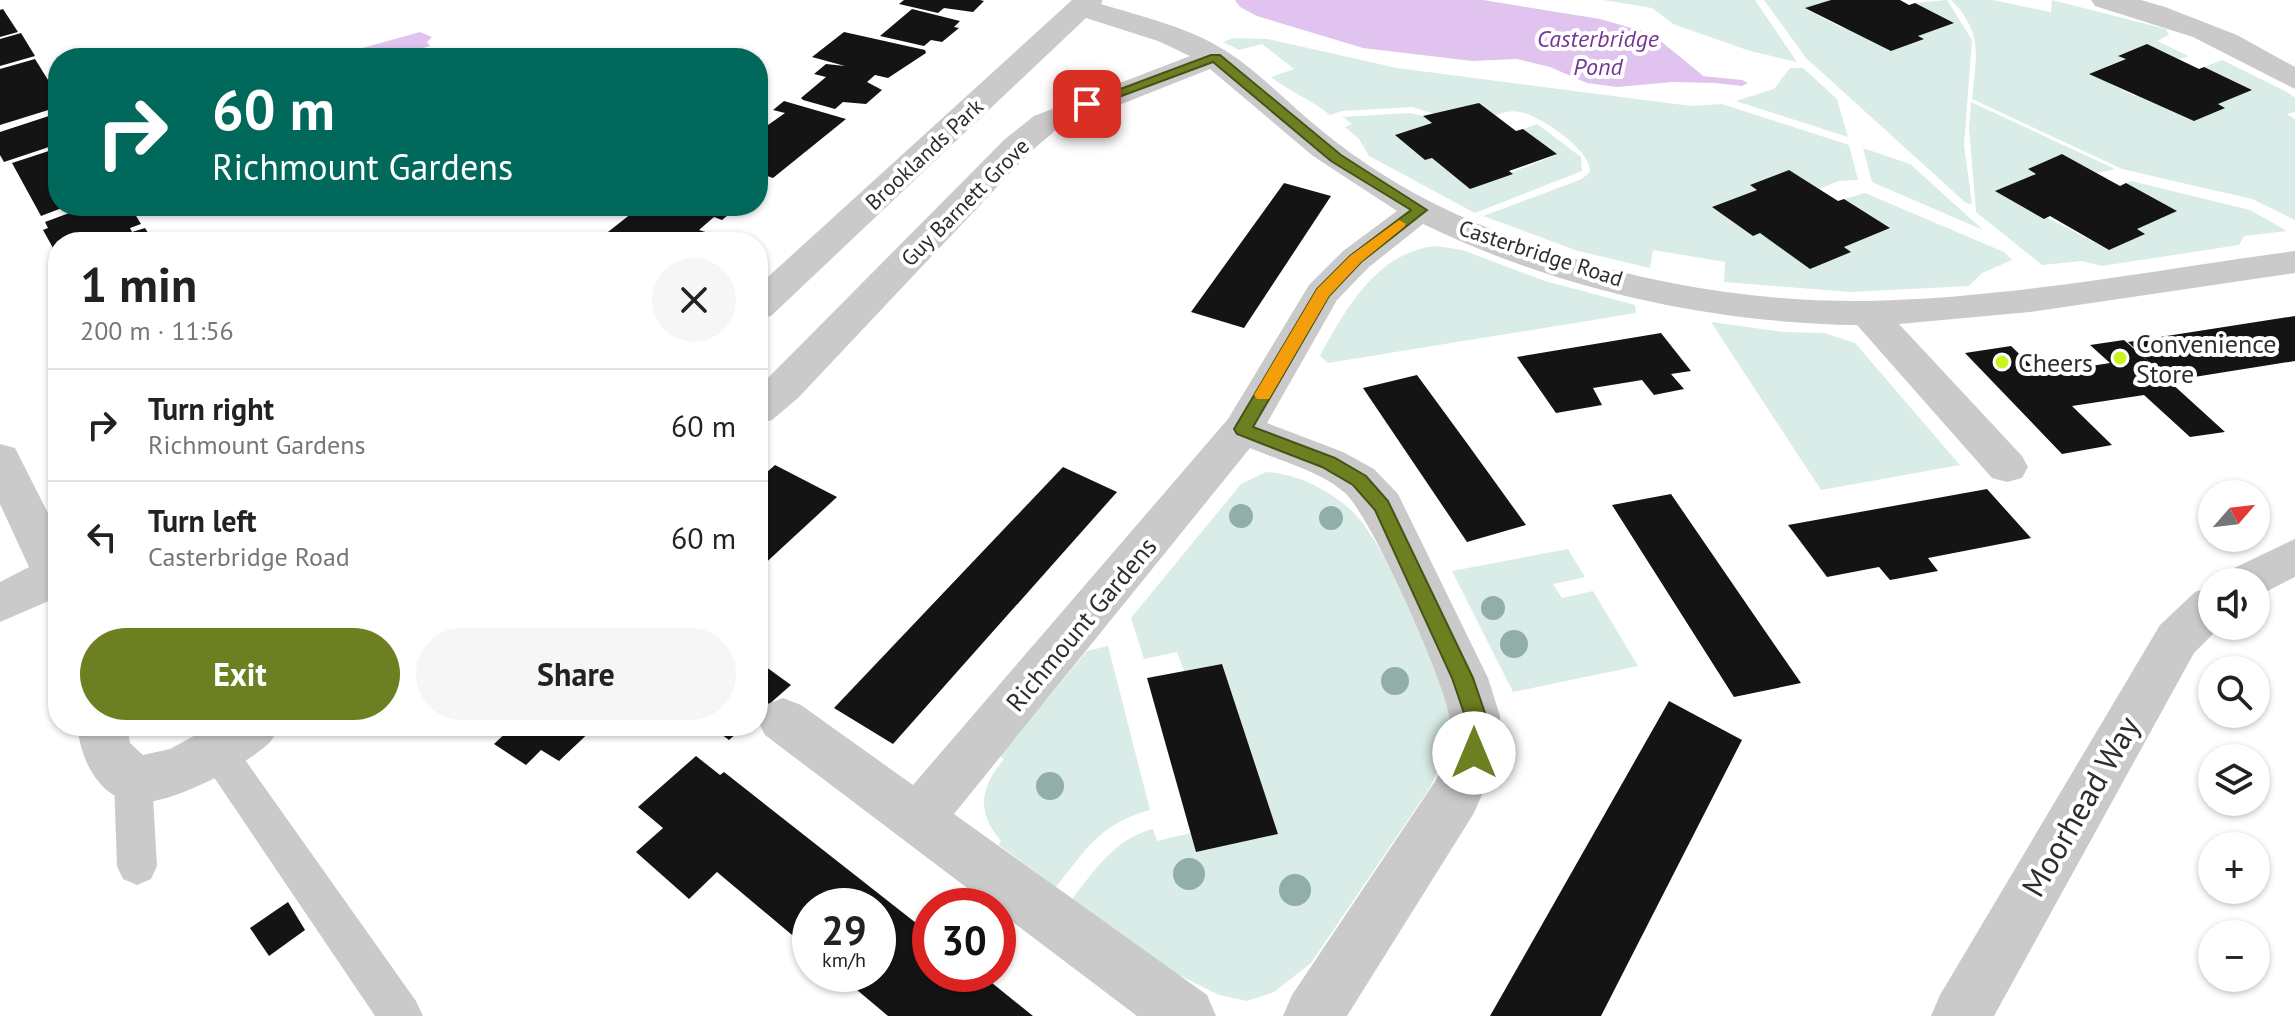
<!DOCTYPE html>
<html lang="en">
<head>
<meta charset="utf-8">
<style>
  body { margin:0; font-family:"PT Sans",sans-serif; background:#f6f6f6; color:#222; height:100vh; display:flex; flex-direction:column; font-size:30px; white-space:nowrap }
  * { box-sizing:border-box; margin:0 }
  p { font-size:26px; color:#767676 }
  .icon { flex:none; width:44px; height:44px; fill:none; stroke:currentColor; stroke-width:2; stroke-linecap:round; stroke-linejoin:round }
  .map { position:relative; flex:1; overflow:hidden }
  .side { position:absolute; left:48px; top:232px; width:720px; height:504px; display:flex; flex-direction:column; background:#fff; border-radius:32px; box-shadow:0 2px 6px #0004 }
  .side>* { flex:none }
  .banner { position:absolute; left:48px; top:48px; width:720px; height:168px; border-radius:32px; box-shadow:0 2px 6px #0004; background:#00695c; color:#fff; overflow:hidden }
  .needle { width:52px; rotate:62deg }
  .buttons { position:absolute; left:2198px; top:480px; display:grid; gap:16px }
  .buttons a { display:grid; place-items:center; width:72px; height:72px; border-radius:50%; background:#fff; box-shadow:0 2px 6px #0004; font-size:40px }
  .speed { position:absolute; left:792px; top:888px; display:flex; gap:16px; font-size:40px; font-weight:700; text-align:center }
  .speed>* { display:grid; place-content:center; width:104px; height:104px; border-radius:50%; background:#fff; box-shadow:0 2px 6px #0004; line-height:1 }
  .speed small { font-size:20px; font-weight:400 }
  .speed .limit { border:12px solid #d22; background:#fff; color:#111 }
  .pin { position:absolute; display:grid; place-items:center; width:68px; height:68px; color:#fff; margin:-34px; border-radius:16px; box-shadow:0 4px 12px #0006 }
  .me { position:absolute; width:88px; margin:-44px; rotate:0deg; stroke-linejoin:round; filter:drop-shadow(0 0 6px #0008) }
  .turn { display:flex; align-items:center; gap:28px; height:168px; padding:0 32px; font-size:36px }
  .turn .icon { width:104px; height:104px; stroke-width:2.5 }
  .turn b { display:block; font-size:56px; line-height:68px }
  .round { display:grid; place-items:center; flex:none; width:84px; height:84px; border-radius:42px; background:#f6f6f6 }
  .overview { display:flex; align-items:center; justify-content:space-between; height:136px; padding:0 32px }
  h1 { font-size:48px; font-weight:800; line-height:60px }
  .cta { display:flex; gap:16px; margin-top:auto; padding:16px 32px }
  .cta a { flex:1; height:92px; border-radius:48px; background:#6d8021; color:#fff; font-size:32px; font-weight:800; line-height:92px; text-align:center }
  .cta a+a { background:#f6f6f6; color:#222 }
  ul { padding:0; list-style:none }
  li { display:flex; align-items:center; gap:24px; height:112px; padding:0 32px; border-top:2px solid #e0e0e0 }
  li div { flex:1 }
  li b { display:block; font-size:30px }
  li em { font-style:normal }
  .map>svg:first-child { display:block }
</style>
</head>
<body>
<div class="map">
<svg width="2295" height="1016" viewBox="0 0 2295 1016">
  <rect width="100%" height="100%" fill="#fff"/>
  <g fill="#d9ece7">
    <path d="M1603,0h152l42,62 -47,-11 -77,-27 -21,-16z"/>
    <path d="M1764,0h67l-25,9 36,19 81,11 -5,-3 35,-14 -38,-19 32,-3 25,40 -8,105 8,59 -6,-1 -160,-145z"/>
    <path d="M1951,0h41l59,12 1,-12 114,29 3,6 -12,6 32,15 -10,3 -32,-14 -28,10 6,4 -34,14 43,23 6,-2 84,14 -6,-4 33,-14 -47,-23 18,-7 65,32 8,6v14l-8,2 8,5v101l-43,-21 -130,-30 -150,-70c4,-42 12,-66 -21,-99z"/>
    <path d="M1234,38l34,1 129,29 294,38 31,-2 127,41 9,35 -19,1 -20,8 -30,-19 -38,15 6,5 -45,17 41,29 7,-3 50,36 40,-17 -6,-5 46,-19 -46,-29 21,-6 139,59 8,8 -30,13 -13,13 -119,6 -126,-10 1,-20 -72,-12 -3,18 -72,-17 -95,-35 99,-37 8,-7c2,-21 -49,-56 -70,-60 -9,-2 -16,1 -25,3l-16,-12 -41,12 -26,-8 -70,4 -12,4c-19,-16 -40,-23 -59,-38l23,-8 -32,-25 -23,6 -16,-8z"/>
    <path d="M1790,68h13l34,31 11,38 -112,-36 38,-12z"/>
    <path d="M1971,102l144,67 -18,4 -35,-19 -34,15 8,5 -40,17 113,59 35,-16 -7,-5 39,-18 -50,-28 5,-2 119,29 37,21 -43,5 -5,9 -137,21 -20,-5 -40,4 -66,-53 -7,-84z"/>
    <path d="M1409,113l14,3 9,7 -37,12 30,25 7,-2 38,31 86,-34 -33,-26 14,-5 44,33 1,14 -107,42 -106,-57 -10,-17 -14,-12 7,-3 -9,-7z"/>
    <path d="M1863,148l47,16 73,66 -111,-48z"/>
    <path d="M1436,246l26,4 83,31 90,24 1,8 -308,50 -8,-7c26,-48 57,-104 116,-110z"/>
    <path d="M1711,322l73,10 40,1 31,10 105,122 -139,25z"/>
    <path d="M1266,472c31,1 65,19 87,40 27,25 93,159 96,196 2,30 -6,54 -20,81l-118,174 -37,29 -27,9 -28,-6 -46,-23 -101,-73c24,-30 42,-60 81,-70l4,12 34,-8 5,19 82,-18 -56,-170 -38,7 -7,-19 -33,7 -13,-41 110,-134z"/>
    <path d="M1568,549l17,28 -32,7 9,14 31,-7 45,75 -125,26 -61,-121z"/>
    <path d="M1108,646l42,164c-49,13 -64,39 -94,77l-57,-42 2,-4c-25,-29 -21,-54 3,-82l-4,-3 87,-105z"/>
  </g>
  <g fill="#e0c3ee">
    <path d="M1235,0h248l117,19 52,15 60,49 -40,-1 -55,5 -30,-4 -37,-16 -33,-8 -45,2 -109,-13 -106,-32 -17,-9z"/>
    <path d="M420,32l12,5 -5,5 3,4 -44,12h-35l-3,-6z"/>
  </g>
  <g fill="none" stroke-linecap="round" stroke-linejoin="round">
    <path fill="#e0c3ee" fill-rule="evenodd" d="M1692,75l50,5 6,3 -6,3 -54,-6 -2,-2z"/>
  </g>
  <g fill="#141414">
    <path d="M904,0h76l4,1 -11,11 -29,-4 -6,5 -39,-9z"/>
    <path d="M1831,0h69l9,5 6,-2 39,20 -36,13 6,3 -33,12 -86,-43z"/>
    <path d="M3,9l15,23 -18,5v-27z"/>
    <path d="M912,9l48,12 -6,6 5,1 -17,14 -11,-2 -7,6 -44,-10z"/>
    <path d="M844,32l81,18 1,3 -38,25 -13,-3 -8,7 15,8 -16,14 -23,-2 -8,7 -32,-9 -2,-2 25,-21 -12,-3 12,-10 19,2 -33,-9z"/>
    <path d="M21,33l14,23 -35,10v-27z"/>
    <path d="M2147,44l52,25 5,-2 48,23 -34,14 7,4 -31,13 -105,-47 37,-15 -8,-3z"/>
    <path d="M35,59l23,37v11l-58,18v-56z"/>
    <path d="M784,101l62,18 -73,59 -15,-5v-41l27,-19 -12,-3z"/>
    <path d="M1479,103l37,28 7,-2 34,25 -48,17 4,3 -43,15 -38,-31 -7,2 -30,-25 37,-12 -9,-7z"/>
    <path d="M58,113v31l-54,18 -4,-7v-23z"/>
    <path d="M58,148v58h9l-26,10 -29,-53z"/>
    <path d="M2062,154l58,32 6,-3 51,28 -40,18 8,5 -36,16 -59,-34 -6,3 -49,-28 41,-17 -8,-5z"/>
    <path d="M1789,170l49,31 6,-2 46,29 -46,19 7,5 -41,17 -50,-36 -7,3 -41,-29 45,-17 -7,-5z"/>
    <path d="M1284,183l47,13 -87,132 -53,-16z"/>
    <path d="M88,206h58l-13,5 8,13 -11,4 2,4 13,-4 9,14h-96l-5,6 -10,-18 5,-2 -3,-6z"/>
    <path d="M641,206h98l-17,14 -8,-3 -15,13 16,5 -8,7h-98l-10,-3z"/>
    <path d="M174,235h13l3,4 -35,3z"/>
    <path d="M2295,316v45l-126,20 56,51 -35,5 -46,-42 -72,11 40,39 -50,9 -97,-101 46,-7 29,28 70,-11 -20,-18 34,-5 25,22 -21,-20z"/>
    <path d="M1661,333l30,38 -20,3 13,15 -30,6 -12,-15 -49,8 9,17 -46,8 -39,-56z"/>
    <path d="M1417,375l52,71 57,79 -59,17 -104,-154z"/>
    <path d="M775,465l62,32 -79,73v-90z"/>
    <path d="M1063,467l54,25 -224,252 -59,-36z"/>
    <path d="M1987,489l44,49 -103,20 10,13 -48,9 -11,-13 -52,10 -39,-52z"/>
    <path d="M1671,494l94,137 36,52 -67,14 -122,-192z"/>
    <path d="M758,661l33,24 -33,29z"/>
    <path d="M1222,664l56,170 -82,18 -49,-174z"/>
    <path d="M1669,701l73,39 -141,276h-111z"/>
    <path d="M505,726h91l-37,35 -18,-11 -15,15 -32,-21 16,-15z"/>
    <path d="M710,726h35l-16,14z"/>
    <path d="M696,756l24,19 4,-3 206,162v40h51l52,42h-145l-50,-42h40v-68h-68v44l-93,-78 -28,27 -53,-47 27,-24 -25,-21z"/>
    <path d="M288,902l17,28 -36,26 -19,-28z"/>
  </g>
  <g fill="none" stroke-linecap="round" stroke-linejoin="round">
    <g fill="#cacaca" fill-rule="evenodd">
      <path d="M218,736l13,4 185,261 7,15h-48l-170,-252 -6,-12 6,-12z"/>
      <path d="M133,763l13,5 6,12 5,86 -6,13 -14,6 -14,-6 -6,-13 -3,-86 6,-12z"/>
    </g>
    <g fill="#cacaca" fill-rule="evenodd">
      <path d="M1072,0h31l-2,4c42,13 87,23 125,47 30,19 56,46 83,69 37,32 79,60 122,82 134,67 289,101 439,99 142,-3 284,-31 425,-50v22l-265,39 -131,12 123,132 6,11 -6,11 -15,4 -15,-4 -135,-153c-148,-2 -300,-36 -434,-101l-54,43 -32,33 -70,123 76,29 31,17 24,25 90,184 12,38v37l-26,60 -127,203h-64l9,-21 144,-215c9,-21 17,-42 13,-65 -6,-37 -78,-199 -104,-222 -24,-22 -65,-32 -95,-45l-296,366 253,181 9,21h-79l-139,-105v-5h-7l-226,-171 -7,-14 7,-16 18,-7 18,7 112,80 315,-366 81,-134 34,-34 54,-40 -84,-55 -103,-87 -154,61 -27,23 -231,245 -26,22 -14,4v-36l247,-249 29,-23 156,-60 -32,-15 -72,-23 -315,298 -13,3v-33z"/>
      <path d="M2091,0h50l24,7 72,28 58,32v22l-102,-52 -98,-31z"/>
      <path d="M0,444l15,4 43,85v64l-58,25v-40l29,-15 -29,-63z"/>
      <path d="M2295,539v38l-39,20v-15h-31l7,-13z"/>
      <path d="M2212,586v40h9l-27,27 -200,363h-63l9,-21 220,-370 35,-33z"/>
      <path d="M77,726h50l3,17 13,12 27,-6 42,-23h66c-2,5 -4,12 -8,16 -22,23 -109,68 -140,60 -35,-9 -49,-45 -53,-76z"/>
    </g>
  </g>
  <g fill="#91aea9">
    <circle cx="1241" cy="516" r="12"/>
    <circle cx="1331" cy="518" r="12"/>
    <circle cx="1493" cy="608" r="12"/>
    <circle cx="1514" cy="644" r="14"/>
    <circle cx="1395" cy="681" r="14"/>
    <circle cx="1050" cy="786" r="14"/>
    <circle cx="1189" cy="874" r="16"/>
    <circle cx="1295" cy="890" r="16"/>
  </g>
  <path fill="#6d8021" stroke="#475315" stroke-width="2" d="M1211,55h9l121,100 86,55 -66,52 -32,34 -76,131 82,31 31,18 22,25 85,177 13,38 -4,43h-16l-3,-6 2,-37 -13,-38 -77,-168 -22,-25 -31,-18 -85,-33 -3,-5 83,-140 33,-33 61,-46 -80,-49 -118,-99 -121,45 -12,-3z"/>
  <path fill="#f59e0b" d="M1399,220l7,4 -2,3 -43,35 -32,34 -60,103h-12l-3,-4 63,-106 33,-33z"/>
  <g fill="#c9f41f" stroke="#fff" stroke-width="3">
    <circle cx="2120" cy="358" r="8"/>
    <circle cx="2002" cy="362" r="8"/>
  </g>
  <g text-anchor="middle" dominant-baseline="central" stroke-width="8" stroke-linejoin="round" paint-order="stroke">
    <g font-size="22" fill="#2d2d2d" stroke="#fff">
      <text transform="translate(924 154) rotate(-43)">Brooklands Park</text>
      <text transform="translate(965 202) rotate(-45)">Guy Barnett Grove</text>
      <text transform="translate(1541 253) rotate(18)">Casterbridge Road</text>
    </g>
    <g font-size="24" font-style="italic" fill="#753595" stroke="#fff">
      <text x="1598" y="38">Casterbridge<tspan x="1598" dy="28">Pond</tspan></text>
    </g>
    <g font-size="26" fill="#2d2d2d" stroke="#fff" text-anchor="start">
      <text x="2136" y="343">Convenience<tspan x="2136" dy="30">Store</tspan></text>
      <text x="2018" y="362">Cheers</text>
    </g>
    <g font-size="26" fill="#2d2d2d" stroke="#fff">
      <text transform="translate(1081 624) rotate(-50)">Richmount Gardens</text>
    </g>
    <g font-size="32" fill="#2d2d2d" stroke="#fff">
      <text transform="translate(2080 806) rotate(-60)">Moorhead Way</text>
    </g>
  </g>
</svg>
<div class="buttons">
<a><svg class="needle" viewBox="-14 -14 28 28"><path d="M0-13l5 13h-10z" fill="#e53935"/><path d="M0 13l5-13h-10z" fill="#767676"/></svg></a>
<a><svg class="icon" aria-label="sound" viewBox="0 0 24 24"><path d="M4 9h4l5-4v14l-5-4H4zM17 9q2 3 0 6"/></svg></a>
<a><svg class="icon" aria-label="search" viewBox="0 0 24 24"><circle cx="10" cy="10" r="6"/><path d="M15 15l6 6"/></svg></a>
<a><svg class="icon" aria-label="layers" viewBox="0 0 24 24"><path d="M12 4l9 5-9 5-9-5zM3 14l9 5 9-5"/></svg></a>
<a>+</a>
<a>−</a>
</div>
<div class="speed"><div>29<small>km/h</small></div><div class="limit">30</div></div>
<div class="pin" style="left:1087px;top:104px;background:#d93025"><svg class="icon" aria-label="arrive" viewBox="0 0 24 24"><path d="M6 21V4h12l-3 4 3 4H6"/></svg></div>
<svg class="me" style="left:1474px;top:753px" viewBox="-20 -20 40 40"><circle r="19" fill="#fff"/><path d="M0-13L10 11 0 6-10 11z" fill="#6d8021"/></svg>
<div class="banner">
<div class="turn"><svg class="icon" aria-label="right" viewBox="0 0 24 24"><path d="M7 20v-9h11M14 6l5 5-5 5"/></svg><div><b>60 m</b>Richmount Gardens</div></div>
</div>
<section class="side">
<div class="overview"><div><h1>1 min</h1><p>200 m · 11:56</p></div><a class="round"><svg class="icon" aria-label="close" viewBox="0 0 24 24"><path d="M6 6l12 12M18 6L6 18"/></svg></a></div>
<ul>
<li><svg class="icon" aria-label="right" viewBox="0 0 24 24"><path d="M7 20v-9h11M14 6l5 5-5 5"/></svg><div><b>Turn right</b><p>Richmount Gardens</p></div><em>60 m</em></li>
<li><svg class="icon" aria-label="left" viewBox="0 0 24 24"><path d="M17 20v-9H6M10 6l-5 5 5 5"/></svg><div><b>Turn left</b><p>Casterbridge Road</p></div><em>60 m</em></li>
</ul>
<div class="cta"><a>Exit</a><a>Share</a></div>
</section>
</div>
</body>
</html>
